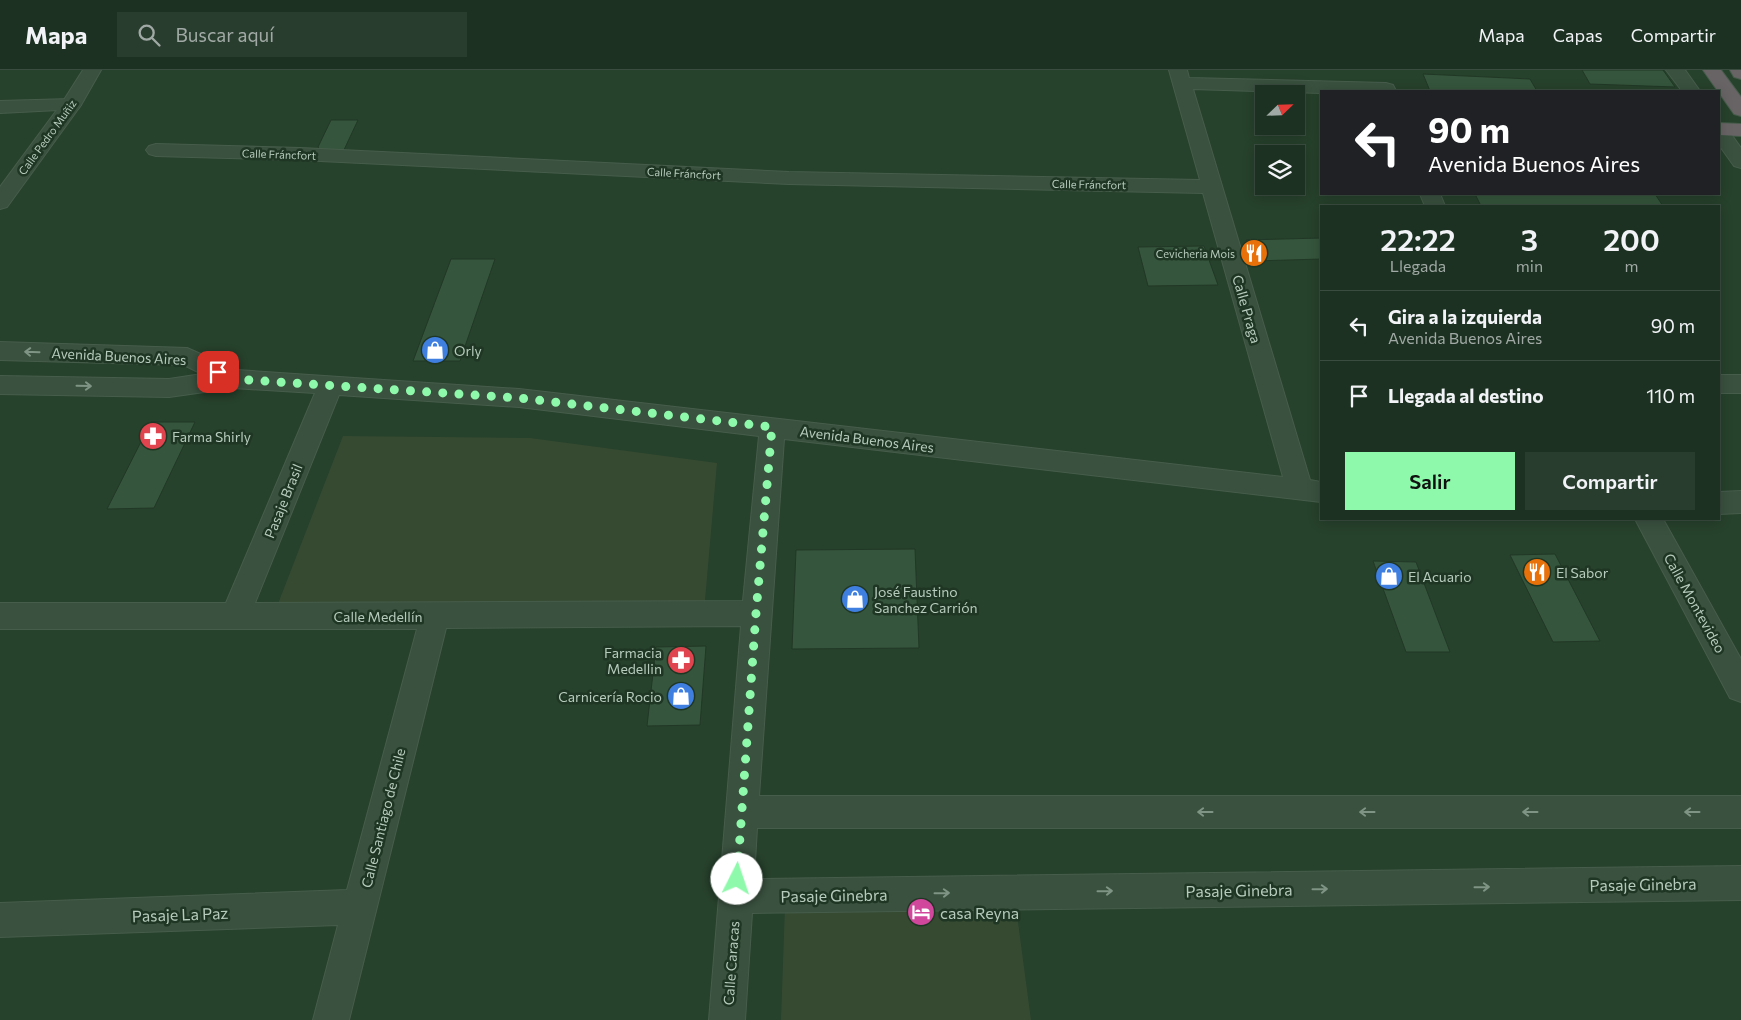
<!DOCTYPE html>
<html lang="es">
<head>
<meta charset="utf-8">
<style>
  body { margin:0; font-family:Commissioner,sans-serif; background:#293d2e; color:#f1f3f6; height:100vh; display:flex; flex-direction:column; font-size:19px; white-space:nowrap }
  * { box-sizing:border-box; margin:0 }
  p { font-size:16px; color:#a0a9a5 }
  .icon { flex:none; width:28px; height:28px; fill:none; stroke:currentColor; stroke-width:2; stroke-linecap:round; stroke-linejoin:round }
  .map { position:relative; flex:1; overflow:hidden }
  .side { position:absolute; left:1320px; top:135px; width:400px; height:315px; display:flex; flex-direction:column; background:#1c3121; border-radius:0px; box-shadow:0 2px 12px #0003,0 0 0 1px #3a4c3f }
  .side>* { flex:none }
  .hud { position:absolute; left:1320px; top:20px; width:400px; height:105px; border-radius:0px; box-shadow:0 2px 12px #0003,0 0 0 1px #3a4c3f; background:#202124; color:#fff; overflow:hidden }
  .needle { width:32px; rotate:67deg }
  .fabs { position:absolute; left:1255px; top:15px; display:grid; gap:10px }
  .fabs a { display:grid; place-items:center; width:50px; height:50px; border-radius:0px; background:#1c3121; box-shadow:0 2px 12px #0003,0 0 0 1px #3a4c3f; font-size:25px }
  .pin { position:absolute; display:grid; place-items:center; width:42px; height:42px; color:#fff; margin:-21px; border-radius:10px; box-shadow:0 2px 8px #0006 }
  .me { position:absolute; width:55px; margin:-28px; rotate:4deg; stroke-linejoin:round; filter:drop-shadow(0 0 4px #0008) }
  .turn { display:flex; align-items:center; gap:18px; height:105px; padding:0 25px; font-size:22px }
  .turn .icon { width:65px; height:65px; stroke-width:2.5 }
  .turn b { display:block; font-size:35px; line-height:42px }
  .eta { display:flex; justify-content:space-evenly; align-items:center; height:85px; text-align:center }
  .eta b { font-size:30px; font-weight:600; line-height:35px }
  .primary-button { display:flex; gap:10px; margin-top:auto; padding:10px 25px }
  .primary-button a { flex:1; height:58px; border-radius:0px; background:#8ef9aa; color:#111; font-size:20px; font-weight:600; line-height:58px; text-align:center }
  .primary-button a+a { background:#293d2e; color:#f1f3f6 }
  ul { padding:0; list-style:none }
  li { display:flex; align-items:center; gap:15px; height:70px; padding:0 25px; border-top:1px solid #3a4c3f }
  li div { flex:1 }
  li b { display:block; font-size:19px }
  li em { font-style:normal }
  header { display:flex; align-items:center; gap:30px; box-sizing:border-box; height:70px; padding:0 25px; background:#1c3121; border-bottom:1px solid #3a4c3f }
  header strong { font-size:24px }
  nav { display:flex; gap:28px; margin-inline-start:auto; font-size:18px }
  .search { width:350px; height:45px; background:#293d2e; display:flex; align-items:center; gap:12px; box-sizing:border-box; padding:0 18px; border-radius:0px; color:#a0a9a5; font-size:19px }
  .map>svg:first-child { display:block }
</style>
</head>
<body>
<header>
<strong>Mapa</strong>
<div class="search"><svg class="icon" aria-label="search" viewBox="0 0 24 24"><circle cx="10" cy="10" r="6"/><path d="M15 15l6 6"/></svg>Buscar aquí</div>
<nav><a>Mapa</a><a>Capas</a><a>Compartir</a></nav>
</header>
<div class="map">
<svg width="1741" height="950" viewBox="0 0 1741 950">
  <rect width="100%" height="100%" fill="#26412c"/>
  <g fill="#364a31">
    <path d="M343,366l187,2 187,25 -13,149 -428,-3z"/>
    <path d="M786,808l228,14 17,128h-250z"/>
  </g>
  <g fill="#35553c" stroke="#213826">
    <path d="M1582,0h81l12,17 -85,-3z"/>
    <path d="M1423,4l107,5 7,12h-107z"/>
    <path d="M331,50h27l-15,32h-21l-4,-5z"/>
    <path d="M1475,124h180l8,12h-182z"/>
    <path d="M1321,168v21l-66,2 -9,-21z"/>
    <path d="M1204,176l14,39 -70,1 -10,-39z"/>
    <path d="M451,189h44l-35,102h-47z"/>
    <path d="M151,352h44l-41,86 -47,1z"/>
    <path d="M915,479l4,99 -127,1 4,-99z"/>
    <path d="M1555,484l45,87 -47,1 -43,-87z"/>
    <path d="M1373,491l43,1 34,90h-44z"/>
    <path d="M706,576l-6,79 -53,1 9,-79z"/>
  </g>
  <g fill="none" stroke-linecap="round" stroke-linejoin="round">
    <g stroke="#475d4c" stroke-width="2">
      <g id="minor">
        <path d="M1169,0h18l2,8 197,5 7,2 3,6 -75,2 -128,-4 117,391 11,2v20l-537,-63 -25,357h982v32h-984l-3,51 987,-13v34l-989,13 -7,107h-36l32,-394 -295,2 -97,392h-36l25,-95 -338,12v-34l347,-13 70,-261h-417v-26h226l89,-210 -82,-5 -64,9 -169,-3v-18l169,3 33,-5 -18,-9 -184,-5v-18l187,6 50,22 282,19 764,88 -80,-284 -414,-9 -489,-24 -144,-4 -7,-2 -3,-4 3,-4 7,-2 144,4 489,24 411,8zM339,325l180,12 240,29 -16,165 -488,2z"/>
        <path d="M1666,0h19l15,21h-18z"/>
        <path d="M71,29l7,2 3,4 -3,4 -78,4v-12z"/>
        <path d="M1719,55l7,2 15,21v20l-7,-2 -15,-21z"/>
        <path d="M1420,124h20l5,12h-20z"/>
        <rect x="1719" y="305" width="22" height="18"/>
        <path d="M1741,421v22l-22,1v-22z"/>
        <path d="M1635,449h28l78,140v43l-11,-4z"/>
      </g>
    </g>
    <g stroke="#475d4c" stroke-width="2">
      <path id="tertiary" d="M83,0h18l-20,35 -74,102 -7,2v-22l62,-84z"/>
    </g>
    <g stroke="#455b4a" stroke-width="2">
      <g id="trunk">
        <path d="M1703,0h18l20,27v19l-7,-2z"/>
        <path d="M1730,0h11v9l-7,-2z"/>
        <path d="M1719,53l22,1v12l-22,-1z"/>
      </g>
    </g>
    <use href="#minor" fill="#3a513f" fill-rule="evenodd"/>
    <use href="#tertiary" fill="#3a513f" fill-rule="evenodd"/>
    <use href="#trunk" fill="#686466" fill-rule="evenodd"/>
  </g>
  <defs><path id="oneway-shaft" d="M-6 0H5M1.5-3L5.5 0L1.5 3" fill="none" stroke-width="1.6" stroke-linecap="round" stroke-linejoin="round" transform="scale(1.25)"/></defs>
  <g stroke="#7f9484">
    <use href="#oneway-shaft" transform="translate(32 282) rotate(-178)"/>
    <use href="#oneway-shaft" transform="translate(84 316) rotate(1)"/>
    <use href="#oneway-shaft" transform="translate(1205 742) rotate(180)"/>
    <use href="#oneway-shaft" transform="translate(1367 742) rotate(180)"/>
    <use href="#oneway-shaft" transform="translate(1530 742) rotate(180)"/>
    <use href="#oneway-shaft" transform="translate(1692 742) rotate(180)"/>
    <use href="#oneway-shaft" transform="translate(1482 817) rotate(-1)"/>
    <use href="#oneway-shaft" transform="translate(1320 819) rotate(-1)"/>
    <use href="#oneway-shaft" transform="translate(1105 821) rotate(-1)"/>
    <use href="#oneway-shaft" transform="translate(942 823) rotate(-1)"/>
  </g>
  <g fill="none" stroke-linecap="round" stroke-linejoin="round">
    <path stroke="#8ef9aa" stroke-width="9" stroke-dasharray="0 16.2" d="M218,302l15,7 286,19 253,29 -16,186 -19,266"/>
  </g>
  <defs>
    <g id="restaurant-disc" transform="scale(1.4375)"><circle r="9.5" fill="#e8710a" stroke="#1f3624"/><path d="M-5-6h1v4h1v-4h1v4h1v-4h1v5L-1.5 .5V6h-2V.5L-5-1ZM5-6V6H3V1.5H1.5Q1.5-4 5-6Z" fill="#fff"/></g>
    <g id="shop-disc" transform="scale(1.4375)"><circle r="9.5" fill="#3f7fe0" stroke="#1f3624"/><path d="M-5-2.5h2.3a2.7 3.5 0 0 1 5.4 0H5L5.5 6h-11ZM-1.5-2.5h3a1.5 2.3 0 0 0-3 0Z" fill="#fff"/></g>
    <g id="pharmacy-disc" transform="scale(1.4375)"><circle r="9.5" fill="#e0444e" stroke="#1f3624"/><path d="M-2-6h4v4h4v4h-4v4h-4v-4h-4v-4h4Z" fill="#fff"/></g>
    <g id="hotel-disc" transform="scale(1.4375)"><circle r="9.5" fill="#d1479c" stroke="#1f3624"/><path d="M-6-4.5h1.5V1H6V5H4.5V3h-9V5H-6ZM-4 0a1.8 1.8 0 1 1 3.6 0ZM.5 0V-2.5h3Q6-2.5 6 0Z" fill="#fff"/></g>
  </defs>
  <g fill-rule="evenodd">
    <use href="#restaurant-disc" x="1254" y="183"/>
    <use href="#shop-disc" x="435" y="280"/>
    <use href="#pharmacy-disc" x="153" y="366"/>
    <use href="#restaurant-disc" x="1537" y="502"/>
    <use href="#shop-disc" x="1389" y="506"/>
    <use href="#shop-disc" x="855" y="529"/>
    <use href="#pharmacy-disc" x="681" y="590"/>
    <use href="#shop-disc" x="681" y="626"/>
    <use href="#hotel-disc" x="921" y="842"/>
  </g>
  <g text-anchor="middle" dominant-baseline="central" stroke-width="5" stroke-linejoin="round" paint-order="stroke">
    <g font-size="11" fill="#b7cbbc" stroke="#1f3624">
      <text transform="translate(47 67) rotate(-54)">Calle Pedro Muñiz</text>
      <text transform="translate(279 84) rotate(2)">Calle Fráncfort</text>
      <text transform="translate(684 103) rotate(3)">Calle Fráncfort</text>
      <text transform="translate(1089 114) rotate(1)">Calle Fráncfort</text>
    </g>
    <g font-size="11" fill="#b7cbbc" stroke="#1f3624" text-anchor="end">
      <text x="1235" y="183">Cevicheria Mois</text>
    </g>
    <g font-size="14" fill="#b7cbbc" stroke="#1f3624">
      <text transform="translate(1247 239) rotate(74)">Calle Praga</text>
      <text transform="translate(119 286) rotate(3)">Avenida Buenos Aires</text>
      <text transform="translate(867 369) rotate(7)">Avenida Buenos Aires</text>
      <text transform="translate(283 431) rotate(-68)">Pasaje Brasil</text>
      <text transform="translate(1695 533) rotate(61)">Calle Montevideo</text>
      <text x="378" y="546">Calle Medellín</text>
      <text transform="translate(383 748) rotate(-76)">Calle Santiago de Chile</text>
      <text transform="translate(731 893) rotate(-86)">Calle Caracas</text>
    </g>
    <g font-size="14" fill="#b7cbbc" stroke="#1f3624" text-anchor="start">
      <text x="454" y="280">Orly</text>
      <text x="172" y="366">Farma Shirly</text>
      <text x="1556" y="502">El Sabor</text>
      <text x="1408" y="506">El Acuario</text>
      <text x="874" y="521">José Faustino<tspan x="874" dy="16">Sanchez Carrión</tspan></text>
      <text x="662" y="582" text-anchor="end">Farmacia<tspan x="662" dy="16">Medellin</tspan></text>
      <text x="662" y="626" text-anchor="end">Carnicería Rocio</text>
    </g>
    <g font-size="16" fill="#b7cbbc" stroke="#1f3624">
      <text transform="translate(1643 814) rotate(-1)">Pasaje Ginebra</text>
      <text transform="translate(1239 820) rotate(-1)">Pasaje Ginebra</text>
      <text transform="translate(834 825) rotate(-1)">Pasaje Ginebra</text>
      <text transform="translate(180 844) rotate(-2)">Pasaje La Paz</text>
    </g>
    <g font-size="16" fill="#b7cbbc" stroke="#1f3624" text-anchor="start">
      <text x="940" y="842">casa Reyna</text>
    </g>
  </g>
</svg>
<div class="fabs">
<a><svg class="needle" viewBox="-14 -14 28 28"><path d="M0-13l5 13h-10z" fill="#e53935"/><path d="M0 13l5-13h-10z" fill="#a0a9a5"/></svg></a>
<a><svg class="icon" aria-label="layers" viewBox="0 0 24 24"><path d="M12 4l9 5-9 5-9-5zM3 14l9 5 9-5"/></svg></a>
</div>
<div class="pin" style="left:218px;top:302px;background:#d93025"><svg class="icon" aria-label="arrive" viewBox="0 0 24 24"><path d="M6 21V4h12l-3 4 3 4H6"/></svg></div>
<svg class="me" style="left:737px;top:809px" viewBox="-20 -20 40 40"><circle r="19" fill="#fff"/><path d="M0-13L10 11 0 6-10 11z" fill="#8ef9aa"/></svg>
<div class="hud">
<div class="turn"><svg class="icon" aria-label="left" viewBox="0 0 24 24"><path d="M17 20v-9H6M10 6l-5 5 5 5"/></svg><div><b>90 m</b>Avenida Buenos Aires</div></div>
</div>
<section class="side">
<div class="eta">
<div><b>22:22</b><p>Llegada</p></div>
<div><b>3</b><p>min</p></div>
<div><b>200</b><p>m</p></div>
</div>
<ul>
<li><svg class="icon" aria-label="left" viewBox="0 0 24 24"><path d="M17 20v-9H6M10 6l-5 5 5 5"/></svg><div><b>Gira a la izquierda</b><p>Avenida Buenos Aires</p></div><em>90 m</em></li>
<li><svg class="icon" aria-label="arrive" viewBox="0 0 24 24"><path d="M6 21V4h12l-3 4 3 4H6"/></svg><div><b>Llegada al destino</b></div><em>110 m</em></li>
</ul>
<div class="primary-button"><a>Salir</a><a>Compartir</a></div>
</section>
</div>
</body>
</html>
